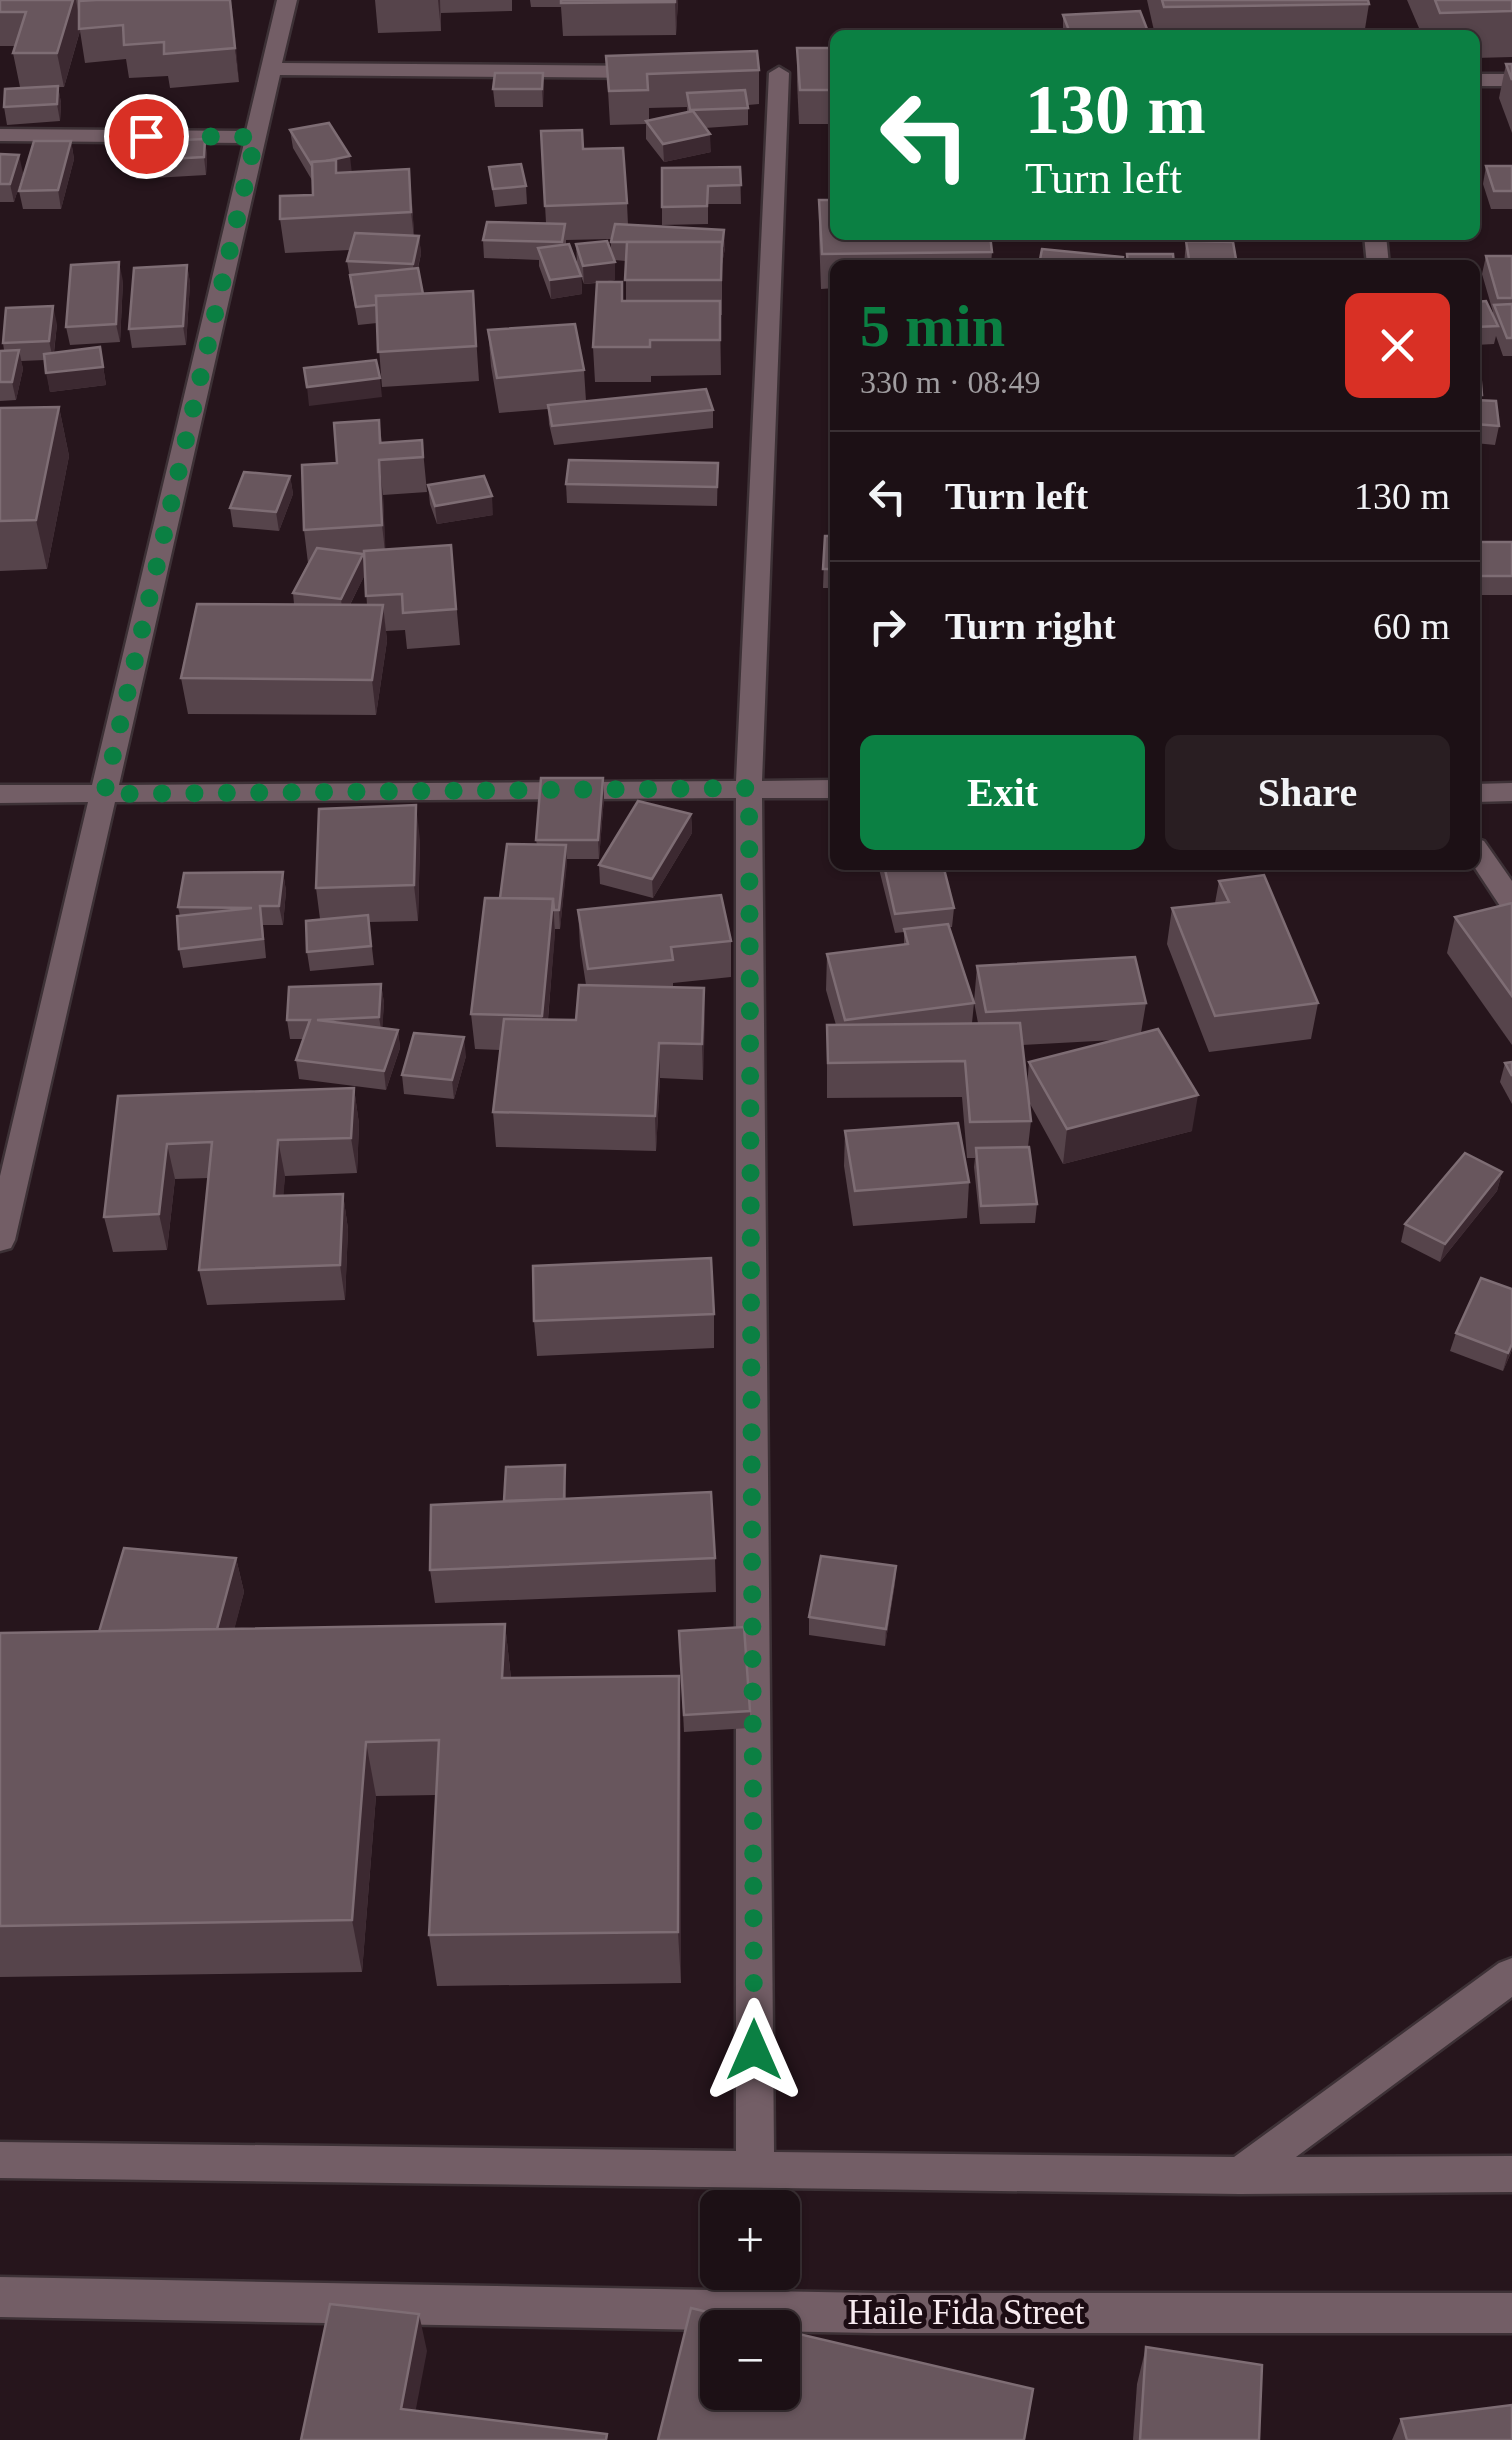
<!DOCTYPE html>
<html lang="en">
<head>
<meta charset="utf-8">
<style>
  body { margin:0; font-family:Georgia,serif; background:#291e22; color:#f1f3f6; height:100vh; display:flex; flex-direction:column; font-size:38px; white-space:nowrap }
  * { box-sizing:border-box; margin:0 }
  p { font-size:32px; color:#a09da0 }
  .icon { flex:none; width:55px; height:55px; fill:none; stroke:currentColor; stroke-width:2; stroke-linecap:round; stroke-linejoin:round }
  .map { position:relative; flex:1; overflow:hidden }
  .panel { position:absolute; left:830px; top:260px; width:650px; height:610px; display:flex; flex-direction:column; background:#1c1015; border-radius:15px; box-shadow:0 2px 8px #0004,0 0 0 2px #3a3034 }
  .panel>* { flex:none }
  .guide { position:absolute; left:830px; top:30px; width:650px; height:210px; border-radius:15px; box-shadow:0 2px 8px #0004,0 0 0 2px #3a3034; background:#0b8043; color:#fff; overflow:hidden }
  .fabs { position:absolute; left:700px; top:2190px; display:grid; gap:20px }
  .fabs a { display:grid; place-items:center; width:100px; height:100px; border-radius:15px; background:#1c1015; box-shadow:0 2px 8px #0004,0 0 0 2px #3a3034; font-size:50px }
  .pin { position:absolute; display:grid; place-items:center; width:85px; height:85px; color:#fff; margin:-42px; border:5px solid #fff; border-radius:50%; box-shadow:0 2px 10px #0007 }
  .me { position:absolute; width:110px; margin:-55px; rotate:0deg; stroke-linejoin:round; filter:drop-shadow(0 0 8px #0008) }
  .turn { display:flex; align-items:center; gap:35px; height:210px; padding:0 30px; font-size:45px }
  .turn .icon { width:130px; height:130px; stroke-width:2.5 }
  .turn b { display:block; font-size:70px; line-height:85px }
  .round { display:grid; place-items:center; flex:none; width:105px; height:105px; border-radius:15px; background:#291e22 }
  .headline { display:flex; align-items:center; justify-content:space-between; height:170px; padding:0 30px }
  h1 { font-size:60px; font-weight:700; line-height:75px; color:#0b8043 }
  .button { display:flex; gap:20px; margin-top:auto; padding:20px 30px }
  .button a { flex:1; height:115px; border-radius:15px; background:#0b8043; color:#fff; font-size:40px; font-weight:700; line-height:115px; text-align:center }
  .button a+a { background:#291e22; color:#f1f3f6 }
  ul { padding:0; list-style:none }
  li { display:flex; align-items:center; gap:30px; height:130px; padding:0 30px; border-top:2px solid #3a3034 }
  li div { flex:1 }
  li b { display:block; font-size:38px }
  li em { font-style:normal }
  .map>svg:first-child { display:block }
</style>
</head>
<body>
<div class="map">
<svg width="1512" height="2440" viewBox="0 0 1512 2440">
  <rect width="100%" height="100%" fill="#26151c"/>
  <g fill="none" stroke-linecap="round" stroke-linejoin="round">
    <g stroke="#3d3136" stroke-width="5">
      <g id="minor">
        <path d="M277,0h20l-15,63 365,3 10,6 -10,6 -367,-3 -161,710 617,-4 33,-708 10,-6 10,6 -27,708 73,-1v18h-73l12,1354 460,5 265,-194 13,-5v39l-216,160 216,-1v36l-272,2 -1240,-16v-36l736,9v-1353l-621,4 -100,438 -4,8 -11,3v-75l88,-374 -88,1v-18h92l152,-642 -244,-2v-12l246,2z"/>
        <rect x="1475" y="74" width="37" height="12"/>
        <path d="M1364,235h22l3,30h-22z"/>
        <path d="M1512,783v18l-37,1v-18z"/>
        <path d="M1475,838l9,3 28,40v30l-10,-2 -29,-44z"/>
        <path d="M0,2277l875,16h637v40h-637l-875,-16z"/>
      </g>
    </g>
    <use href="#minor" fill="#735e66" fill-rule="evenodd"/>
  </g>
  <g fill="#56444b" fill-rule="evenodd">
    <path d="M0,0h230l9,82 -69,6 -2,-12 -39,2 -3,-19 -41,4 -5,-32 -16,56h-6l3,16 -1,18 -53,4 -3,-18 16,-20 -7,-34 2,-7h-15z"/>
    <path d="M375,0h137v11l-71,2v18l-63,2z"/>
    <path d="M530,0h148l-2,35 -113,1 -2,-29h-30z"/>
    <path d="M1147,0h221l1,4 -5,31h-209z"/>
    <path d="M1407,0h105v57l-37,1v-23h-53z"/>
    <path d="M1063,15l84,14 -1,6h-83z"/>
    <path d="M797,48h38v76h-36l-2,-42z"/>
    <path d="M606,56l153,14v34l-11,1v20l-43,3 6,24 -47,10 -18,-23v-15l-36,1zM687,107v5l-38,8v-12z"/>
    <path d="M1506,64h6v69l-13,-35z"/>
    <path d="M543,73v34h-48l-2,-18z"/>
    <path d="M290,130l61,42 61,31 2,33h5l2,18 -3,14 5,26 50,-3 6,90 -97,6 -5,-64 -19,2 -11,-64 3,-11 -65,3 -5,-34 33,-24v-13l-20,-34z"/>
    <path d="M541,131l42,18 44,54 1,22 97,23 -3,16v51h-2l1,60 -70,1v6h-56l-2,-35 4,-64 -13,1 -3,-8 1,18 -31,5 -12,-33v-6l-55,-2 -1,-18 63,-17zM611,239v13l-35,-8 1,19 4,13 -15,-32v-4zM614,260l12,1v40h-3l-1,-19h-18l11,-2z"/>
    <path d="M205,139l2,18 -1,18 -70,4 -4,-18z"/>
    <path d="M71,141l3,18 -13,50h-38l-4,-18z"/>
    <path d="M0,154l23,19 -9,29h-14z"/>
    <path d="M1486,166h26v43h-21l-8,-25z"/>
    <path d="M489,167l37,19 1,18 -32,3z"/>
    <path d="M740,167l1,37h-33v20l-46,1v-18z"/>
    <path d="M819,200l16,35 157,17 -1,13h-156v23l-14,1 -2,-54z"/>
    <path d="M1186,241l51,24h-53z"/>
    <path d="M1486,256h26v100h-9l-7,-20 -2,8 -19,1v-43l17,13 1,-3 -11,-38z"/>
    <path d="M187,265l3,18 -4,62 -54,3 -3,-19z"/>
    <path d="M123,281l-3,61 -50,3 -4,-18z"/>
    <path d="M57,324l-3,29 46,-6 6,38 -56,7 -5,-32 -24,1 2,8 -7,31 -16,1v-50l4,-1 -1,-7z"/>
    <path d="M488,330l96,40 2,31 127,9v18l-159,17 -5,-21 -1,-15 -49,4 -8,-47z"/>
    <path d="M1475,371l7,24 -1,5 18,26 -4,19 -20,-2z"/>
    <path d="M59,407l10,49 -22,113 -47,2v-163z"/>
    <path d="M379,420l3,23 40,-3 5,52 -44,3 2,55 66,-5 9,100 -53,4 -2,-19 -19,1 1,10 -11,74 -188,-1 -7,-36 113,-74 -1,-11 15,-30 -4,-33 33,-67zM365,574l2,31h-17z"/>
    <path d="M718,463l-1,43 -150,-3 -1,-19z"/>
    <path d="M290,476l3,18 -14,37 -46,-4 -3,-19z"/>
    <path d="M428,485l65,30 -56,9 -7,-20z"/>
    <path d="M825,536h10v52h-12z"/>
    <rect x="1475" y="542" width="37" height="53"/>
    <path d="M604,797l-5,62h-32l-7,70h-5l-7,91h28l10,-35 -6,-39 -2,-36 153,31v36l-58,6v4l31,1 -1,92 -43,-2 -4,73 -160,-4 -3,-35 7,-62 -25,-1 -4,-35 29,-116 37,-53 -1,-5z"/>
    <path d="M691,814l1,19 -39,65 -53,-14 -1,-19z"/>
    <path d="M420,840l-2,81 -49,1 5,43 -64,6 -3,-19 13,-33 -4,-31z"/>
    <path d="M878,865h65l11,43 -2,19h-3l25,76 -2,20h6l-4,-21 3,-36 169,37 -5,30 51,98 -129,33 -34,-62 2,19 -3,26 9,57 -2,19 -55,1 -6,-57 1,-9h-8l-5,-61 -135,1v-73h9l-10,-35 1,-36 77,-10v-12l-9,1zM1115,1040l-86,22 -2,25 -5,-42z"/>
    <path d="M283,872l3,19 -3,34h-20l3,33 -83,10 -4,-19 1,-33 -2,-9z"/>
    <path d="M1219,881l99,122 -7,36 -102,13 -42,-108 5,-36 43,-5z"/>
    <path d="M1512,903v142l-65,-92 8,-36z"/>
    <path d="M381,984l3,19 -2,25 16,2 2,18 -14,42 -87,-11 -3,-19 8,-21h-14l-3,-19z"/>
    <path d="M466,1056l-12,43 -50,-5 -2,-19z"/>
    <path d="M1512,1062v42l-12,-22 5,-19z"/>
    <path d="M354,1088l5,36 -2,49 -72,3 -2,19 60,-1 5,35 -3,71 -138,5 -8,-35 10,-92 -34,1 -8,71 -54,2 -9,-35 14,-121z"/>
    <path d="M845,1131l124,51 -2,36 -114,8 -9,-60z"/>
    <path d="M1502,1172l-5,19 -57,71 -39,-20 4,-18z"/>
    <path d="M1512,1289v61l-9,21 -53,-20 6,-18z"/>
    <path d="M714,1314v34l-177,8 -3,-35z"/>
    <path d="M565,1465l1,34 149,59 1,34 -281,11 -5,-33 74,-69z"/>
    <path d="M236,1558l8,34 -10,37 271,-5 6,54 170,53v252l-244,3 -8,-51 7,-140 -60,1 -14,176 -362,5v-344l99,-1z"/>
    <path d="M896,1566l-1,17 -10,63 -76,-11v-18z"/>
    <path d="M679,1631l71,80v17l-66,4z"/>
    <path d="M1146,2347l113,93h-126l4,-56z"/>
    <path d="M1401,2419l111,21h-120z"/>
  </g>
  <g fill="#3c2931">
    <path d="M73,0h3l5,27 -17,60 -7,-34z"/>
    <path d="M231,0l3,23 5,59 -4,-34z"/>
    <path d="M438,0h2l1,31z"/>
    <path d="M675,0h3l-2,35z"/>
    <path d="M543,73l1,18 -1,16 -1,-18z"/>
    <path d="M58,86l3,17 -1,18 -3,-17z"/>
    <path d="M710,134l1,18 -47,10 -1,-18z"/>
    <path d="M205,139l2,18 -1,18 -2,-18z"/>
    <path d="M71,141l3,18 -13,50 -3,-19z"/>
    <path d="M19,155l4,18 -9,29 -4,-18z"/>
    <path d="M350,156l2,18 -39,8 -2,-18z"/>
    <path d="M409,169l3,34 3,43 -4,-34z"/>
    <path d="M724,230l1,18 -3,16v51v-69z"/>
    <path d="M419,236l2,18 -7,28 -1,-18z"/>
    <path d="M119,262l4,19 -3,61 -4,-18z"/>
    <path d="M615,262v18l-31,4 -1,-18z"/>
    <path d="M187,265l3,18 -4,62 -3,-19z"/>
    <path d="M581,276l1,18 -31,5 -1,-19z"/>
    <path d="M53,306l4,18 -4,35 -4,-18z"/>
    <path d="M100,347l6,38 -56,7 -4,-19z"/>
    <path d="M19,350l4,19 -7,31 -4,-18z"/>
    <path d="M380,378l2,19 -73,9 -2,-19z"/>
    <path d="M59,407l10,49 -22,113 -11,-49z"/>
    <path d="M379,460l4,35 3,65 -4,-35z"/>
    <path d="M290,476l3,18 -14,37 -3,-19z"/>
    <path d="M492,496l1,19 -56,9 -2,-18z"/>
    <path d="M363,554l3,19 -23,45 -2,-19z"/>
    <path d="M383,605l4,36 -11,74 -4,-35z"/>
    <path d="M603,778l1,19 -5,62 -1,-19z"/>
    <path d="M416,805l4,35 -2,81 -4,-36z"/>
    <path d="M691,814l1,19 -39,65 -1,-19z"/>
    <path d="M566,845l1,19 -7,65 -1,-19z"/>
    <path d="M283,872l3,19 -3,34 -4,-19z"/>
    <path d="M553,899l2,36 -10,116 -3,-35z"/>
    <path d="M381,984l3,19 -2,32 -3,-18z"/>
    <path d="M704,988l1,35 -2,57 -1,-36z"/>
    <path d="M398,1030l2,18 -14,42 -2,-19z"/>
    <path d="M464,1037l2,19 -12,43 -2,-19z"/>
    <path d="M659,1043l1,35 -4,73 -1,-35z"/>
    <path d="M354,1088l5,36 -2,49 -6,-35z"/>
    <path d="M1198,1095l-6,36 -129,33 4,-35z"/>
    <path d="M278,1140l7,36 -4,55 -7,-35z"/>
    <path d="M167,1144l8,35 -8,71 -8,-36z"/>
    <path d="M1502,1172l-5,19 -57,71 5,-18z"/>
    <path d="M343,1194l5,35 -3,71 -5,-35z"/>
    <path d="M1512,1344v6l-9,21 5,-18z"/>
    <path d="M236,1558l8,34 -24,93 -8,-33z"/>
    <path d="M896,1566l-1,17 -10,63 1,-17z"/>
    <path d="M505,1624l6,55 -9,-1z"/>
    <path d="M679,1676l2,55v252l-3,-51z"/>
    <path d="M366,1742l10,54 -14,176 -10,-52z"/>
    <path d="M419,2314l8,37 -17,89 -9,-31z"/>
  </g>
  <g fill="#68565d" stroke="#7e6d74" stroke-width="2.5">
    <path d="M0,0h73l-16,53h-44l13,-41h-26z"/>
    <path d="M96,0h134l5,48 -71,6v-12l-40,3 -1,-20 -44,4v-28z"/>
    <path d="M561,0h114v2l-114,1z"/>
    <path d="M1162,0h206l1,4 -205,3z"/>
    <path d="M1435,0h77v11l-72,2z"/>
    <path d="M1140,11l7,18 -77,4 -7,-18z"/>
    <path d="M797,48h38v42h-35z"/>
    <path d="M757,51l2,19 -112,4 1,16 -39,1 -3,-35z"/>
    <path d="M1506,64h6v16z"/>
    <path d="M495,73h48l-1,16h-49z"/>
    <path d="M58,86l-1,18 -53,3 1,-18z"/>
    <path d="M745,90l3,18 -58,2 -3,-17z"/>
    <path d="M693,111l17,23 -47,10 -17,-23z"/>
    <path d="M329,123l21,33 -24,5 -14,1 -1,2 -21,-34z"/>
    <path d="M582,130l1,19 40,-1 4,55 -82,3 -4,-75z"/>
    <path d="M205,139l-1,18 -72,4 2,-19z"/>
    <path d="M34,141h37l-13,49 -39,1z"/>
    <path d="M0,154l19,1 -9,29h-10z"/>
    <path d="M336,160v13l73,-4 2,43 -131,7v-23l33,-1 -1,-33z"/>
    <path d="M521,164l5,22 -33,3 -4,-22z"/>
    <path d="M1486,166h26v25h-18z"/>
    <path d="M740,167l1,18 -33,1 -1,20 -45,1v-39z"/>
    <path d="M819,200h16v35h155l2,17 -170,2z"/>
    <path d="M487,222l78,2 -3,18 -79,-2z"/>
    <path d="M615,224l109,6 -2,17v-5h-111z"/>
    <path d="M355,233l64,3 -6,28 -66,-3z"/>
    <path d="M607,241l8,21 -32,4 -7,-22z"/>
    <path d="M1186,241l47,1 4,23h-47z"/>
    <path d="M627,242h95l-1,38h-96z"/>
    <path d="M569,244l12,32 -31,4 -12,-32z"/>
    <path d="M1042,249l81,8 -1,8h-83z"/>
    <path d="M1127,254h46l1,11h-46z"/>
    <path d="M1486,256h26v42h-14z"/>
    <path d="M1248,261l39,4h-40z"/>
    <path d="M119,262l-3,62 -50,3 5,-62z"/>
    <path d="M187,265l-4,61 -54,3 5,-61z"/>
    <path d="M418,268l5,26 -47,2 1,9 -21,2 -6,-32z"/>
    <path d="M597,282h25v19h98v39h-70v7h-57z"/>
    <path d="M473,291l3,55 -98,6 -2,-56z"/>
    <path d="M1486,301l12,25 -23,1v-25z"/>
    <path d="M1512,304v34h-5l-13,-33z"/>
    <path d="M53,306l-4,35 -46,2 3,-35z"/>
    <path d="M575,324l9,46 -87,8 -9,-48z"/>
    <path d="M100,347l3,20 -57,6 -2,-19z"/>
    <path d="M19,350l-7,32h-12v-31z"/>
    <path d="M376,360l4,18 -73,9 -3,-19z"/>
    <path d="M1475,371h5l2,24h-7z"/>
    <path d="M706,389l7,21 -161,16 -4,-21z"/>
    <path d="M1475,400l21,1 3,25 -24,-2z"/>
    <path d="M59,407l-23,113 -36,1v-113z"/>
    <path d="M379,420l1,23 42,-3 1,17 -44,3 3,65 -78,5 -2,-65 35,-2 -3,-40z"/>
    <path d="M569,460l149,3 -1,24 -151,-3z"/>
    <path d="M244,472l46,4 -14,36 -46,-4z"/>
    <path d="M484,476l8,20 -57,10 -7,-21z"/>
    <path d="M825,536h10v33h-12z"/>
    <rect x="1475" y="542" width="37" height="34"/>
    <path d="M451,545l5,64 -53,4 -1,-19 -36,2 -2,-45z"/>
    <path d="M317,548l46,6 -22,45 -48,-6z"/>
    <path d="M197,604l186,1 -11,75 -191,-2z"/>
    <path d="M541,778h62l-5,62h-62z"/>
    <path d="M638,801l53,13 -39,65 -53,-14z"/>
    <path d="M416,805l-2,80 -98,3 3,-79z"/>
    <path d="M507,844l59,1 -7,65h-5l-1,-11 -53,-1z"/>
    <path d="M884,865h59l11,43 -59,6z"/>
    <path d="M283,872l-4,34h-19l3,33 -84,10 -2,-33 75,-8 -74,-1 6,-34z"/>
    <path d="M1264,875l54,128 -103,13 -43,-108 57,-6 -10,-21z"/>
    <path d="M721,895l10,46 -60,6 2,13 -85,9 -10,-59z"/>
    <path d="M485,898l68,1 -11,117 -71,-2z"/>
    <path d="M1512,903v93l-57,-79z"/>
    <path d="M368,915l3,31 -64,6 -1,-31z"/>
    <path d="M948,924l26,79 -129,17 -18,-66 81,-10 -4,-15z"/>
    <path d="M1135,957l11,46 -160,9 -9,-46z"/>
    <path d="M381,984l-2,33 -62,3 81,10 -14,41 -88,-11 14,-40h-23l2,-33z"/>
    <path d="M579,985l125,3 -2,56 -43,-1 -4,73 -162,-4 11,-93 72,1z"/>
    <path d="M1020,1023l11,98 -61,1 -5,-61 -137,2 -1,-38z"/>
    <path d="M1158,1029l40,66 -131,34 -38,-67z"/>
    <path d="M414,1033l50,4 -12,43 -50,-5z"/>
    <path d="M1512,1062v14l-7,-13z"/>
    <path d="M354,1088l-3,50 -73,2 -4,56 69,-2 -3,71 -141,5 13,-128 -45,2 -8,70 -55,3 14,-121z"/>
    <path d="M958,1123l11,59 -114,9 -10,-60z"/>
    <path d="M1029,1147l8,57 -56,2 -5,-58z"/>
    <path d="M1465,1153l37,19 -57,72 -40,-20z"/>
    <path d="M711,1258l3,56 -180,7 -1,-55z"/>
    <path d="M1481,1278l31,11v55l-4,9 -52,-20z"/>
    <path d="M565,1465l-1,34 -60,2 2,-34z"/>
    <path d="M711,1492l4,66 -285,12 1,-65z"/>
    <path d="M124,1548l112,10 -19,71 -118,3z"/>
    <path d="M821,1556l75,10 -10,63 -77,-12z"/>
    <path d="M505,1624l-3,54 177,-2 -1,256 -249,3 10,-195 -73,2 -14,178 -352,6v-293z"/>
    <path d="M744,1627l6,84 -66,4 -5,-84z"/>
    <path d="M330,2304l89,10 -18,95 206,25 -1,6h-305z"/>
    <path d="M691,2308l83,20h-56v64h64v-62l251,59 -9,51h-366z"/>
    <path d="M1146,2347l116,18 -3,75h-119z"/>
    <path d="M1512,2405v35h-105l-6,-21z"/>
  </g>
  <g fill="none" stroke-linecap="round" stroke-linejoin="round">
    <path stroke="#0b8043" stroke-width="18" stroke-dasharray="0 32.4" d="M146,136l110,1 -152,657 645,-6 5,1262"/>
  </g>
  <g text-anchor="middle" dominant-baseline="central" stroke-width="10" stroke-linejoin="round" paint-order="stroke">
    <g font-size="35" fill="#f8ebf0" stroke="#1c0c13">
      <text x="966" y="2312">Haile Fida Street</text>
    </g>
  </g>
</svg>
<div class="fabs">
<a>+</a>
<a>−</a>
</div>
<div class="pin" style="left:146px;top:136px;background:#d93025"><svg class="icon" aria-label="arrive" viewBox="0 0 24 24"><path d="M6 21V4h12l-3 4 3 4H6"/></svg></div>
<svg class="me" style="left:754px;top:2050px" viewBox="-20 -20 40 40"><path d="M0-17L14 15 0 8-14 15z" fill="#0b8043" stroke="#fff" stroke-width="4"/></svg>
<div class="guide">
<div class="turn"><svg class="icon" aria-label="left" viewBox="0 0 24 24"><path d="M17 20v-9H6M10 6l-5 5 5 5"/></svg><div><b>130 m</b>Turn left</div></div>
</div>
<section class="panel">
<div class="headline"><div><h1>5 min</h1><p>330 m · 08:49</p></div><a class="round" style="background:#d93025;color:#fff"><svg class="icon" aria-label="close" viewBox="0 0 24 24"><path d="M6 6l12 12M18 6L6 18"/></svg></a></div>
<ul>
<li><svg class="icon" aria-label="left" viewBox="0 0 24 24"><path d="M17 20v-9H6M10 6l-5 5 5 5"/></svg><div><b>Turn left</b></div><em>130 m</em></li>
<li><svg class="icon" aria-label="right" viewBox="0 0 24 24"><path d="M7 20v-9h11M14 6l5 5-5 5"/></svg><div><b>Turn right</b></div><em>60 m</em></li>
</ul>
<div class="button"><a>Exit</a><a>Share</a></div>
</section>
</div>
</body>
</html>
